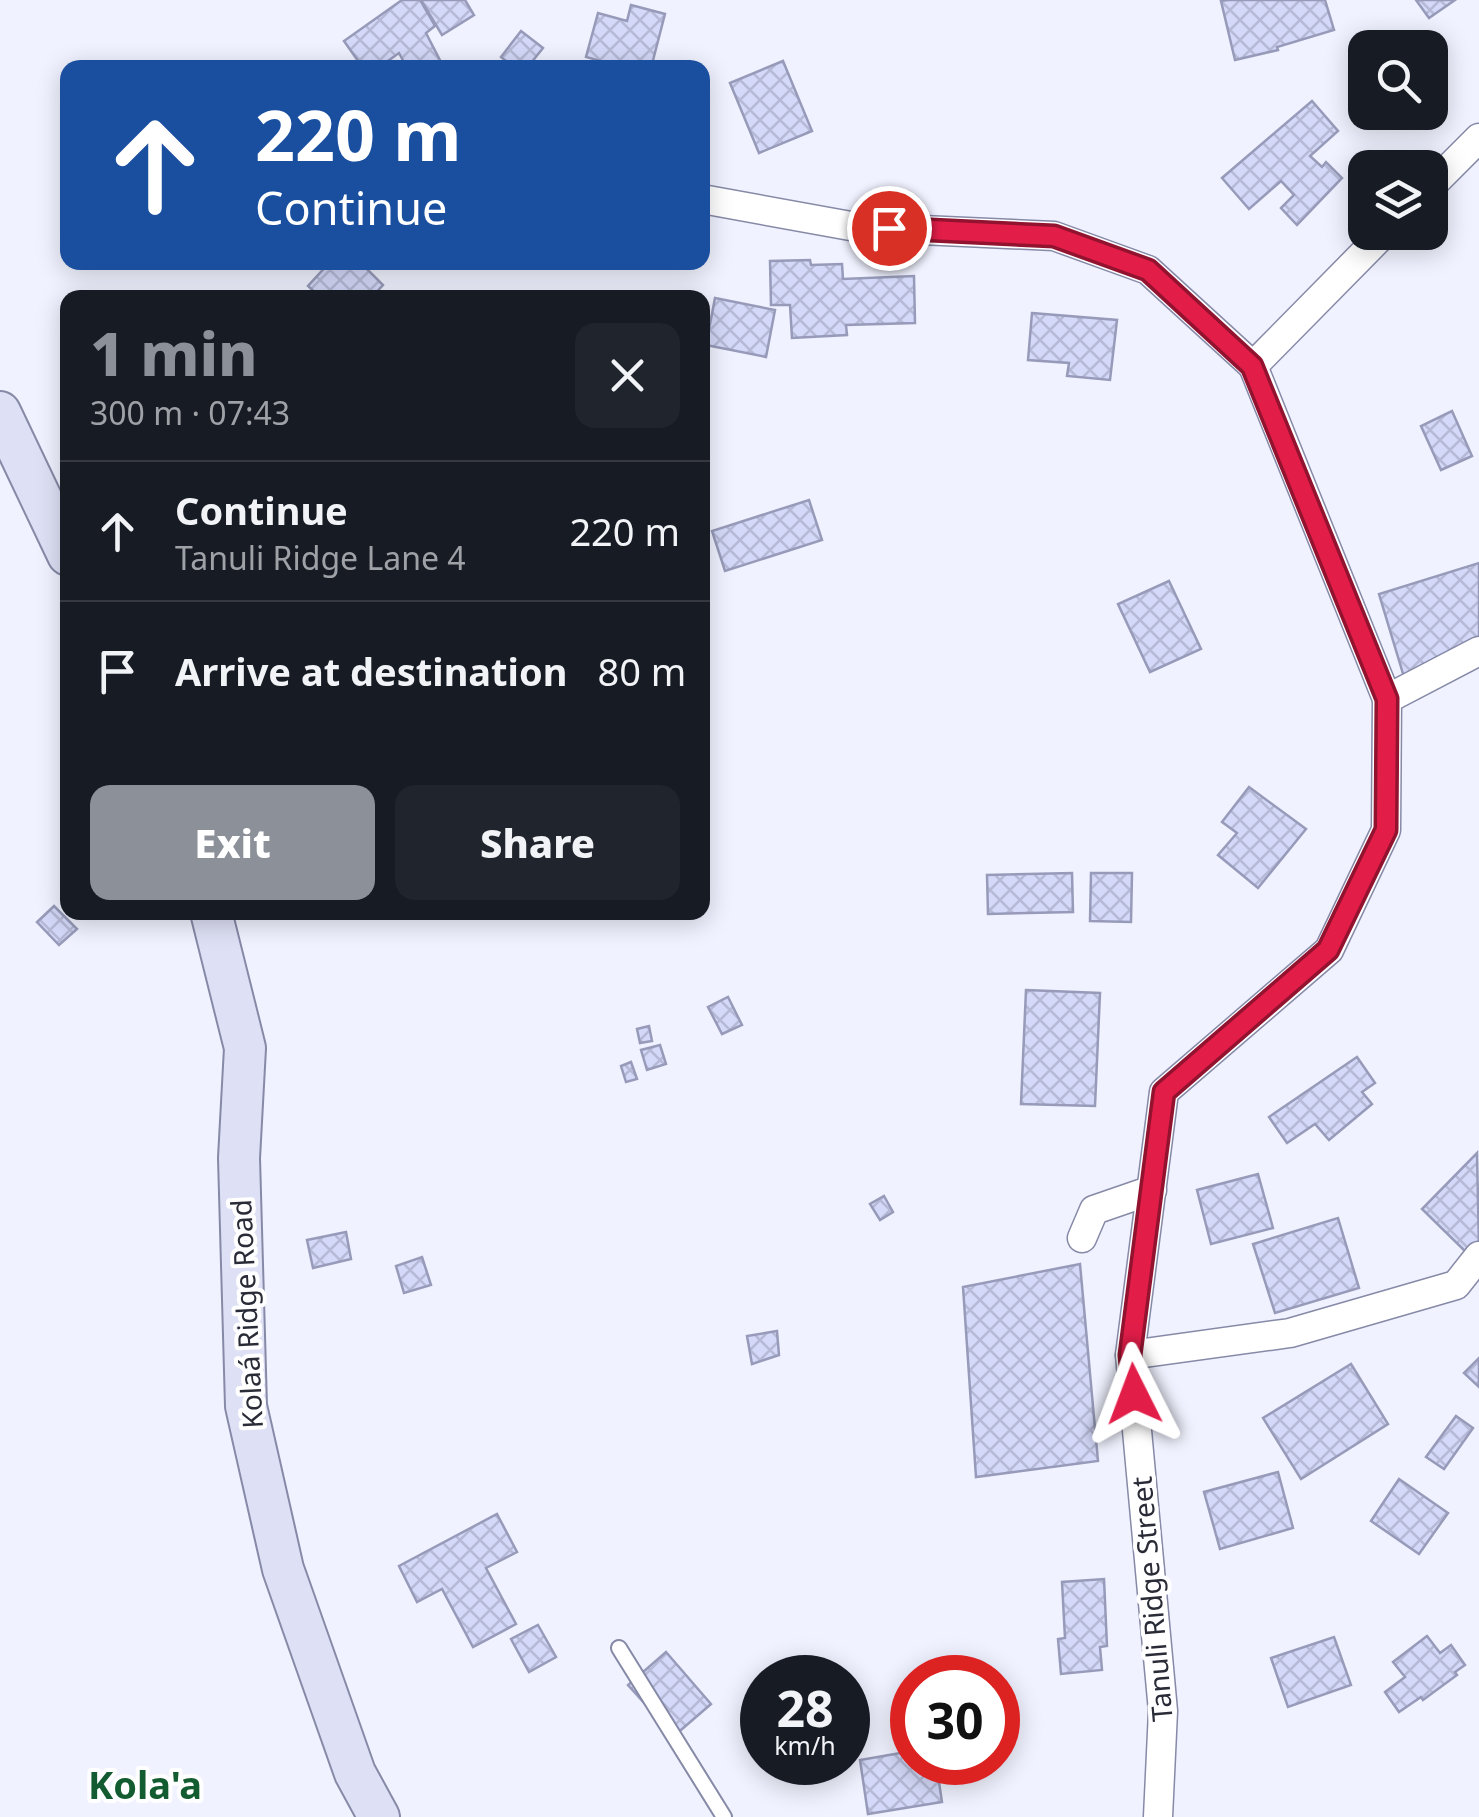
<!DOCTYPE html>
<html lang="en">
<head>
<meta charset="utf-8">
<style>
  body { margin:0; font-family:"Noto Sans",sans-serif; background:#20242c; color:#f1f3f6; height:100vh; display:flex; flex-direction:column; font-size:38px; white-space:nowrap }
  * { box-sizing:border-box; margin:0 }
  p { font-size:32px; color:#9ea1a6 }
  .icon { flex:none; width:55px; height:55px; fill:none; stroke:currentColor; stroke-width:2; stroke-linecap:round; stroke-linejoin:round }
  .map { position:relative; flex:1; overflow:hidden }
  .sheet { position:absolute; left:60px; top:290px; width:650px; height:630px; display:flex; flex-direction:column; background:#171b24; border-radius:20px; box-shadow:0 5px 25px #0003 }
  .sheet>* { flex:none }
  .hud { position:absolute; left:60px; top:60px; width:650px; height:210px; border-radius:20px; box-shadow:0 5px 25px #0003; background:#1a4fa0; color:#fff; overflow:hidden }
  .tools { position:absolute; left:1348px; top:30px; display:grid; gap:20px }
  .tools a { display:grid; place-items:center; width:100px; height:100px; border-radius:20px; background:#171b24; box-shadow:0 5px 25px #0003; font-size:50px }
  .speed { position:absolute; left:740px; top:1655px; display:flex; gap:20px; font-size:50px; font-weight:700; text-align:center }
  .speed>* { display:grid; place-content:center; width:130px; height:130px; border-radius:50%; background:#171b24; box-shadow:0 5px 25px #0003; line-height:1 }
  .speed small { font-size:25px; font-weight:400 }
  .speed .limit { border:15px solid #d22; background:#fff; color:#111 }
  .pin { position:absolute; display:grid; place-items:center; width:85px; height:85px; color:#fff; margin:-42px; border:5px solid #fff; border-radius:50%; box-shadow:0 2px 10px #0007 }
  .me { position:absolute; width:110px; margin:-55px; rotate:357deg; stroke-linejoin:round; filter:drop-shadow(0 0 8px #0008) }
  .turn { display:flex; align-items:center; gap:35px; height:210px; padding:0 30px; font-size:45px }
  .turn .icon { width:130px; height:130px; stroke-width:2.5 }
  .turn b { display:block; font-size:70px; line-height:85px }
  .round { display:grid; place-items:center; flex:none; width:105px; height:105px; border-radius:20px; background:#20242c }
  .overview { display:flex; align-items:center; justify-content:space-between; height:170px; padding:0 30px }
  h1 { font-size:60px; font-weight:800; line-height:75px; color:#8c9099 }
  .action { display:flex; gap:20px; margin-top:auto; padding:20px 30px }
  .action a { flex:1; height:115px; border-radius:20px; background:#8c9099; color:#fff; font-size:40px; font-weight:800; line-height:115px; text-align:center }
  .action a+a { background:#20242c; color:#f1f3f6 }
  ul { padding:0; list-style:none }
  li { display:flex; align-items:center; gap:30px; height:140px; padding:0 30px; border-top:2px solid #363941 }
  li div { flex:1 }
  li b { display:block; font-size:38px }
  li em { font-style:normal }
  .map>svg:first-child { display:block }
</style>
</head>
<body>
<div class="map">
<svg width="1479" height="1817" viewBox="0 0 1479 1817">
  <defs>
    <pattern id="building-cross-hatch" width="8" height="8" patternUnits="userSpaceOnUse" patternTransform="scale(2.5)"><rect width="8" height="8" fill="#d4d9f9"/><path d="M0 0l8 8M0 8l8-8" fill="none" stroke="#b6bad6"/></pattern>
  </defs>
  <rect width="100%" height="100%" fill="#f0f2ff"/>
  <g fill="url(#building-cross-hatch)" stroke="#979bb9" stroke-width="2.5">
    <path d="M402,0h18l15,26 -9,7 18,35h-37l-8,-15 -21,15h-15l-19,-27z"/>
    <path d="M421,0h44l9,15 -32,20z"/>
    <path d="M1228,0h97l9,30 -57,17 1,3 -43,10 -14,-59z"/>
    <path d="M1416,0h39l-26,18z"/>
    <path d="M631,5l34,9 -14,54h-26l-39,-11 12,-44 29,8z"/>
    <path d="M521,31l22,17 -16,20h-12l-14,-11z"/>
    <path d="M783,61l29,70 -53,22 -29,-70z"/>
    <path d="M1312,101l26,30 -28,25 12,11 4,-5 16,16 -45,47 -16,-17 13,-13 -13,-14 -32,28 -27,-31z"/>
    <path d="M810,260l1,5 31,-1 1,15 71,-3 1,47 -69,2 1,10 -55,3 -2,-33h-19l-1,-44z"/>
    <path d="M330,262h30l23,23 -12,13h-50l-13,-12z"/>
    <path d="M715,298l60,12 -9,47 -60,-12z"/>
    <path d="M1032,313l85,7 -7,60 -43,-4 2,-13 -41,-3z"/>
    <path d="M1452,411l20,45 -31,14 -20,-44z"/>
    <path d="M809,500l13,40 -97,31 -13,-40z"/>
    <path d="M1479,563v91l-75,23 -25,-83z"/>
    <path d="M1169,581l32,68 -51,23 -32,-68z"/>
    <path d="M1249,787l57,42 -48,59 -40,-33 19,-22 -15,-11z"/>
    <path d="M1072,873l1,39 -85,2 -1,-39z"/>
    <path d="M1091,873h41l-1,49 -41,-1z"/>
    <path d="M54,906l23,23 -18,16 -22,-23z"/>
    <path d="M1026,990l74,3 -5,113 -74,-2z"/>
    <path d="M728,997l14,28 -20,9 -14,-27z"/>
    <path d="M649,1026l3,15 -12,2 -3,-14z"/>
    <path d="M660,1045l6,19 -19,6 -6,-20z"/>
    <path d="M1357,1057l18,26 -13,9 10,12 -43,36 -14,-16 -28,19 -18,-26z"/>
    <path d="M631,1062l6,17 -11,3 -5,-16z"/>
    <path d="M1477,1153l2,96 -8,8 -49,-48z"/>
    <path d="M1258,1174l15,54 -62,16 -14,-54z"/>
    <path d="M884,1196l9,16 -13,8 -10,-16z"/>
    <path d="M1338,1218l21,70 -84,25 -22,-69z"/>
    <path d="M346,1232l5,27 -38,9 -6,-28z"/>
    <path d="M422,1257l9,28 -27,8 -8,-27z"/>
    <path d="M1080,1264l18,197 -122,16 -13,-190z"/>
    <path d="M777,1331l2,24 -27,9 -5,-28z"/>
    <path d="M1479,1358v29l-15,-14z"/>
    <path d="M1351,1364l37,60 -87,55 -38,-61z"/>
    <path d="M1456,1416l17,12 -29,41 -18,-12z"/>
    <path d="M1278,1472l15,56 -73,21 -16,-57z"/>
    <path d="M1399,1479l49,34 -29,41 -48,-33z"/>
    <path d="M497,1514l20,38 -31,16 30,56 -43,23 -31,-58 -25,13 -18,-36z"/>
    <path d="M1104,1579l3,67 -7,1 2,23 -41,4 -3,-35 7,-1 -3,-56z"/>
    <path d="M538,1625l18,32 -27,15 -18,-33z"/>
    <path d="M1427,1636l13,17 11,-8 14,20 -10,7 2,3 -34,25 -2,-3 -22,15 -14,-20 20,-15 -12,-15z"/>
    <path d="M1334,1637l17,48 -63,22 -17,-49z"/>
    <path d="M666,1652l45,52 -37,32 -46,-51z"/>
    <path d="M912,1751v11h24l6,40 -74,12 -8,-54z"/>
  </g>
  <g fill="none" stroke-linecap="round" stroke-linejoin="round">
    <g stroke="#868aa7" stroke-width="18">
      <path id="lane" d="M619,1648l105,169"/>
    </g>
    <g stroke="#868aa7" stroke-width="31">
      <g id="street">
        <path d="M1430,187l49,-49"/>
        <path d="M702,199l154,28 198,9 94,34 105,96"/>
        <path d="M1387,699l92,-48"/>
        <path d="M1082,1238l12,-28 58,-20"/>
        <path d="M1130,1355l160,-22 166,-48 23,-29"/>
        <path d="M1158,1817l5,-106 -33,-356 34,-263 165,-142 57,-120 1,-131 -134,-333 132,-134"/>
      </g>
    </g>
    <g stroke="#868aa7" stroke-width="44">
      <g id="secondary">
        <path d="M0,412l68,143"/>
        <path d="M211,912l34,136 -6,110 7,248 37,163 72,204 24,44"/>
      </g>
    </g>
    <use href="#lane" stroke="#fff" stroke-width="14"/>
    <use href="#street" stroke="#fff" stroke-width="28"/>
    <use href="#secondary" stroke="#dee0f5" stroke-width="40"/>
  </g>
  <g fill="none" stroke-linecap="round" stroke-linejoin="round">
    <g stroke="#92132f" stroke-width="25">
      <path id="route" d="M889,228l165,8 94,34 104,96 135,333 -1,131 -58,120 -164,142 -34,263 4,39"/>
    </g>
    <use href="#route" stroke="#e11d48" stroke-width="18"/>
  </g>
  <g text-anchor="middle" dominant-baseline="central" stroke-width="8" stroke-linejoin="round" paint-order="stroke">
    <g font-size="28" fill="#292b36" stroke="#fff">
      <text transform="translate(246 1314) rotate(-93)">Kolaá Ridge Road</text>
      <text transform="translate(1151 1599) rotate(-95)">Tanuli Ridge Street</text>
    </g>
    <g font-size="38" font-weight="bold" fill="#135c31" stroke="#fff">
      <text x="145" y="1784">Kola'a</text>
    </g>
  </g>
</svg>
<div class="tools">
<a><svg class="icon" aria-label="search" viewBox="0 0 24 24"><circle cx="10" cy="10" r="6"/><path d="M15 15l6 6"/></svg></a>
<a><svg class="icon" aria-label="layers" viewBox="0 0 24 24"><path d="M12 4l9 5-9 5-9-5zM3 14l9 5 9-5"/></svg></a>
</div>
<div class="speed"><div>28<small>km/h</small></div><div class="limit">30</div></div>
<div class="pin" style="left:889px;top:228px;background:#d93025"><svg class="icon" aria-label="arrive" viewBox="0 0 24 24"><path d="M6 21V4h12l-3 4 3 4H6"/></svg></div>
<svg class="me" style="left:1134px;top:1394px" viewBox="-20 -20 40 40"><path d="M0-17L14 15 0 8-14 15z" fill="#e11d48" stroke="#fff" stroke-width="4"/></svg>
<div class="hud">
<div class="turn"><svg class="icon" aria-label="ahead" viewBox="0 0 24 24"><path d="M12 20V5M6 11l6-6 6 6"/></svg><div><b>220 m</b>Continue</div></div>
</div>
<section class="sheet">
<div class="overview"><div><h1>1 min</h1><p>300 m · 07:43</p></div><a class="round"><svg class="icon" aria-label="close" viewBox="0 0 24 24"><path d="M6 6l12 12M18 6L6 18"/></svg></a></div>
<ul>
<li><svg class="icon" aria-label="ahead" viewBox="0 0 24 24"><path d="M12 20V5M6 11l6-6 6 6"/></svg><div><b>Continue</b><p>Tanuli Ridge Lane 4</p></div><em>220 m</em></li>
<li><svg class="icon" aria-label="arrive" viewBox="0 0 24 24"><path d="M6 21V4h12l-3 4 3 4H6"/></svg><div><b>Arrive at destination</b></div><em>80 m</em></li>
</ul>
<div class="action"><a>Exit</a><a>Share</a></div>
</section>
</div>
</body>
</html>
